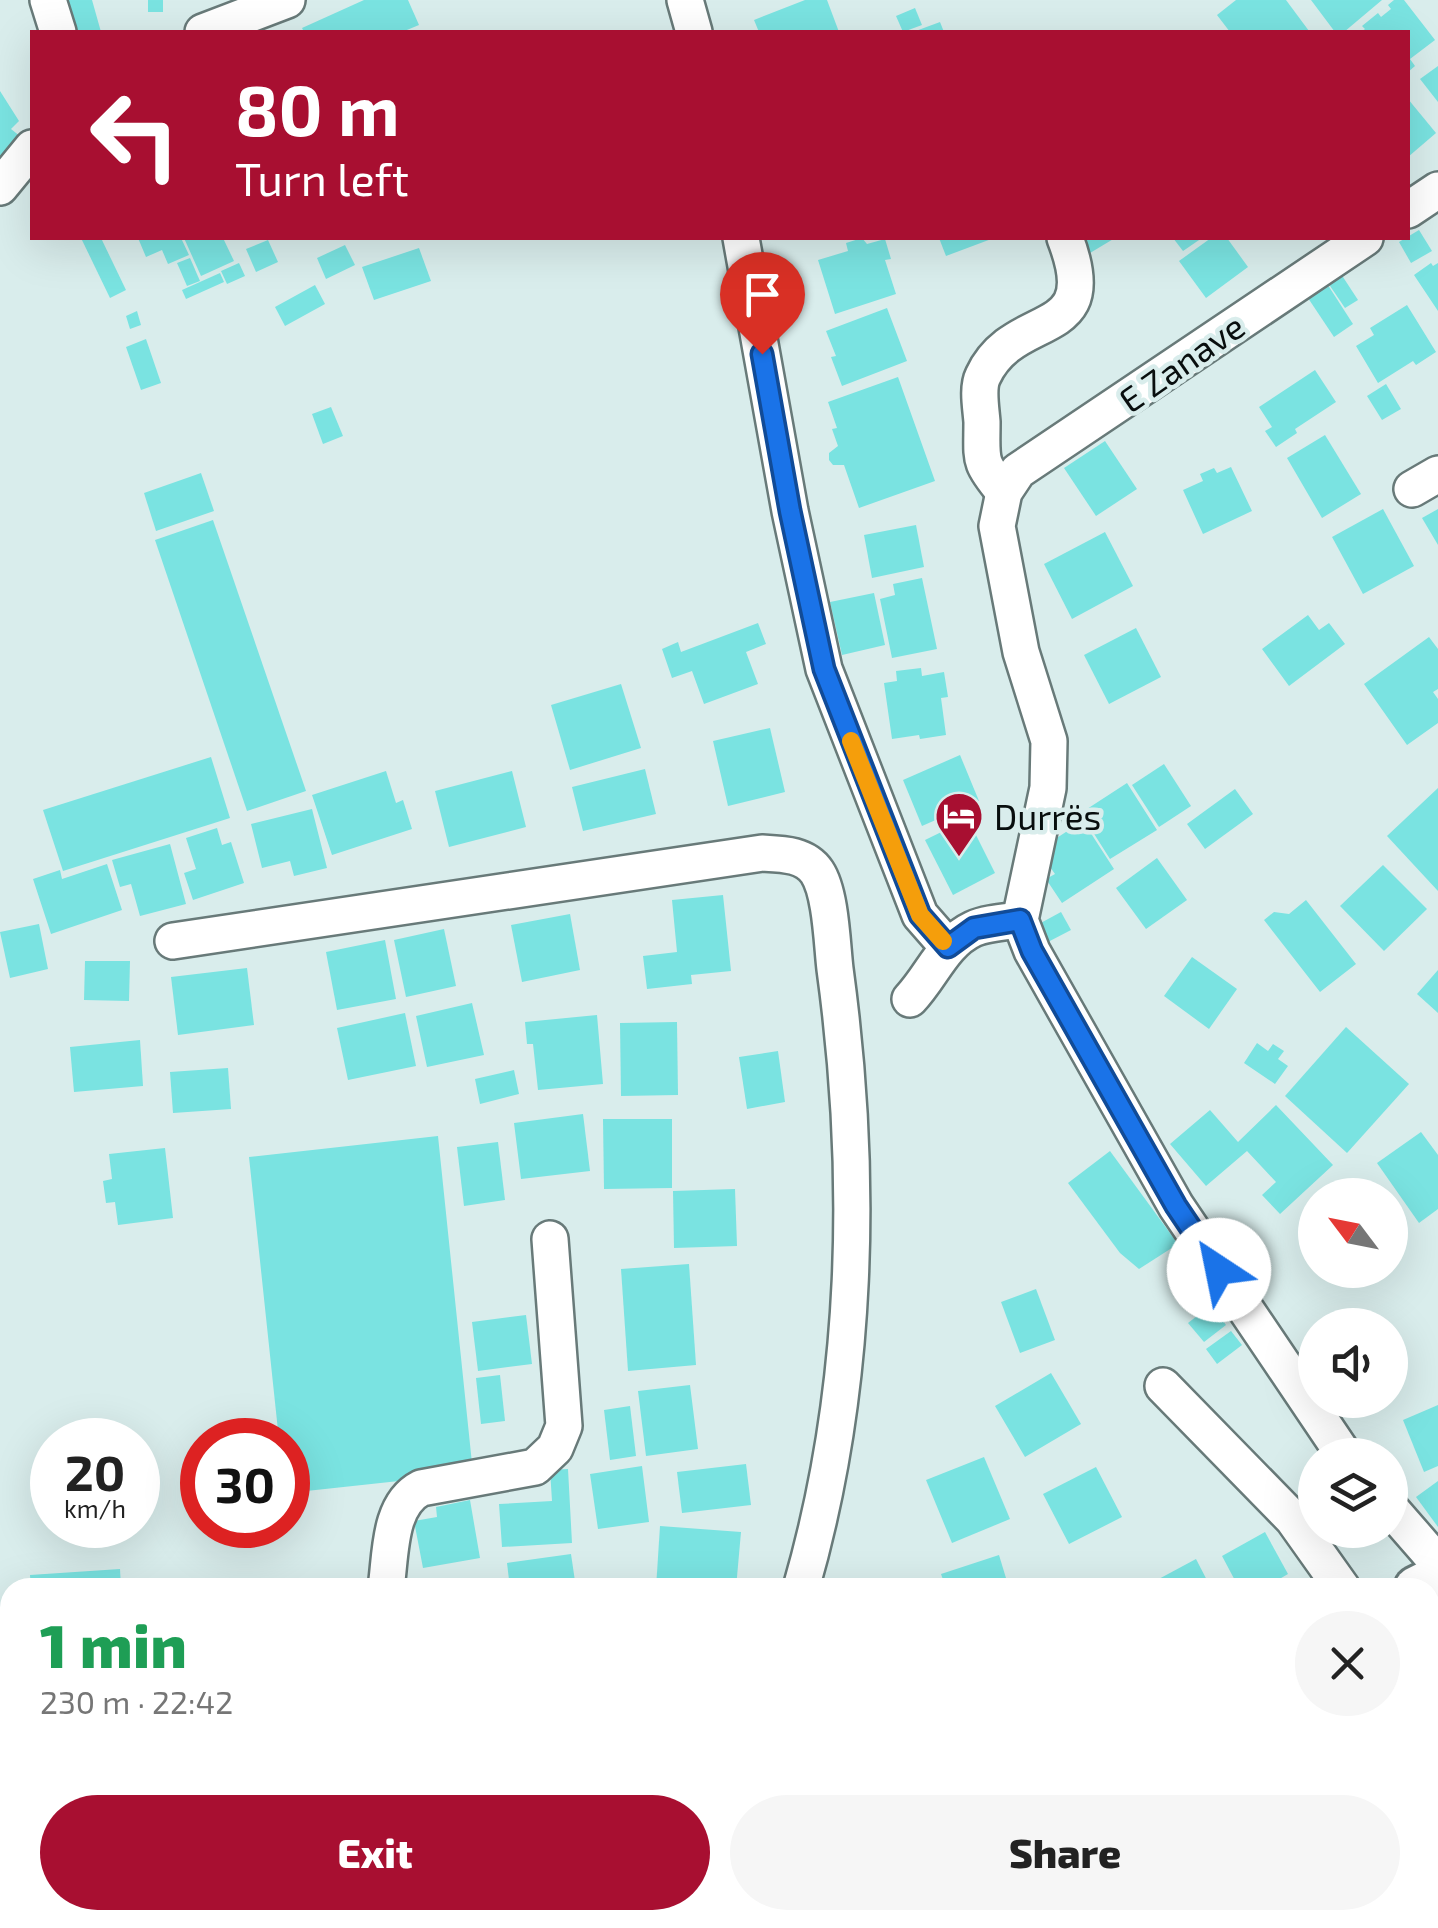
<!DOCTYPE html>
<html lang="en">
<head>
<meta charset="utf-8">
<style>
  body { margin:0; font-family:"Exo 2",sans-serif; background:#f6f6f6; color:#222; height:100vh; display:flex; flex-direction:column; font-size:38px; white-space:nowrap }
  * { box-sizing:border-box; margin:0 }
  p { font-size:32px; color:#767676 }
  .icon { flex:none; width:55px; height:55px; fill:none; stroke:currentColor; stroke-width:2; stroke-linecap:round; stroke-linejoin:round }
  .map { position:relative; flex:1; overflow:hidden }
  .panel { position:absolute; left:0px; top:1578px; width:1440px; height:352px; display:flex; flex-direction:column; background:#fff; border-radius:30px 30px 0 0; box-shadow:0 10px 40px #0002 }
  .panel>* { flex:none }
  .guide { position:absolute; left:30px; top:30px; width:1380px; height:210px; border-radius:0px; box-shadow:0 10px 40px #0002; background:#a80f31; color:#fff; overflow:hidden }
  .needle { width:65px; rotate:302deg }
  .buttons { position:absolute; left:1298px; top:1178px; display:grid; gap:20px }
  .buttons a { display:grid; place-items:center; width:110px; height:110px; border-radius:50%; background:#fff; box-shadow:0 10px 40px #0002; font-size:50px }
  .speed { position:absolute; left:30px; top:1418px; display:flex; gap:20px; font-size:50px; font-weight:700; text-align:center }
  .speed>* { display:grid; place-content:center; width:130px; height:130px; border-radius:50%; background:#fff; box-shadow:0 10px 40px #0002; line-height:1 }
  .speed small { font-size:25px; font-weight:400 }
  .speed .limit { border:15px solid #d22; background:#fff; color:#111 }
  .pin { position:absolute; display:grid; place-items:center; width:85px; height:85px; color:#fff; margin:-102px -42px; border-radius:50% 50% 50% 0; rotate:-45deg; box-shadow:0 0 10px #0007 }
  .pin .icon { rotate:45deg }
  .me { position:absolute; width:110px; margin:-55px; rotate:326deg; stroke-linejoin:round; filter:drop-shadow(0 0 8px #0008) }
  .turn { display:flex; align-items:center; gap:35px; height:210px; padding:0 40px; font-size:45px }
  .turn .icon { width:130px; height:130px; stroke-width:2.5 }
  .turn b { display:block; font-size:70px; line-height:85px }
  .round { display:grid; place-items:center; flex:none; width:105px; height:105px; border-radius:52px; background:#f6f6f6 }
  .headline { display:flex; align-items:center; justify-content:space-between; height:170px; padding:0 40px }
  h1 { font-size:60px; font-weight:800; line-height:75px; color:#1e9e55 }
  .button { display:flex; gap:20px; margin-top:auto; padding:20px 40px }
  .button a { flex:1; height:115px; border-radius:60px; background:#a80f31; color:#fff; font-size:40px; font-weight:800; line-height:115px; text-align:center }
  .button a+a { background:#f6f6f6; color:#222 }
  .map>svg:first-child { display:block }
</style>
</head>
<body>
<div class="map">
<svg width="1438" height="1928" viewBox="0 0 1438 1928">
  <rect width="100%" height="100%" fill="#d9edec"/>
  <g fill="#7ae3e1">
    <path d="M54,0h38l9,32h-38z"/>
    <rect x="148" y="0" width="15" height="12"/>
    <path d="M364,0h44l11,25 -17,7h-98l-2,-4z"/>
    <path d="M805,0h22l12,32h-80l-5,-12z"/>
    <path d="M1236,0h50l23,31 -79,1 -13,-17z"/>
    <path d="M1311,0h71l-38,32h-9z"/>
    <path d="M1394,0h10l31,40 -25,19 5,7 -7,6v-40h-47l4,-3 -3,-3 16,-13 3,4 10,-8 -3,-4z"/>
    <path d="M915,8l7,17 -19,7 -7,-16z"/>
    <path d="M940,22l4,10h-31z"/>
    <path d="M1438,66v36l-18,-23z"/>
    <path d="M0,91l19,30 -8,8 10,8 -21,25z"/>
    <path d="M1408,99l28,34 -28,24z"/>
    <path d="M1419,230l13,21 -21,12 -12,-21z"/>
    <path d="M81,238h20l25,52 -16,8z"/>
    <path d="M138,238h43l8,17 -21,9 -6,-14 -16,7z"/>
    <path d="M184,238h39l11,23 -33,15z"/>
    <path d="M862,238l5,6 18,-5 6,20 -6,1 11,34 -61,20 -17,-54 30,-9 -2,-8z"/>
    <path d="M939,238h55l-48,18z"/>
    <path d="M1073,238h42l-30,18z"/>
    <path d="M1173,238h29l-19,13z"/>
    <path d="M1211,238h16l21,29 -42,31 -27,-37z"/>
    <path d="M268,240l10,22 -22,10 -10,-23z"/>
    <path d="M345,245l10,20 -29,14 -9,-21z"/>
    <path d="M419,248l12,33 -57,19 -12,-33z"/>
    <path d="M190,258l10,23 -13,5 -10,-23z"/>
    <path d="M239,263l6,13 -18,8 -6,-13z"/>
    <path d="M1431,263l2,3 5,-3v48l-24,-36z"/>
    <path d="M220,273l4,9 -38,17 -4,-9z"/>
    <path d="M1341,274l17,26 -13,8 -17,-25z"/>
    <path d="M1324,279l29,45 -19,13 -30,-45z"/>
    <path d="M315,285l10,19 -40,22 -10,-19z"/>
    <path d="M1407,305l29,47 -20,13 -3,-4 -35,22 -22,-37 18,-11 -4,-7z"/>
    <path d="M887,308l20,53 -65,25 -11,-29 5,-1 -10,-25z"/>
    <path d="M137,311l4,14 -11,4 -4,-13z"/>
    <path d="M146,339l15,44 -20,7 -15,-43z"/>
    <path d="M1315,370l21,32 -41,27 2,4 -21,14 -11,-16 7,-4 -13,-20z"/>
    <path d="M898,377l37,104 -76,27 -15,-43h-11l-4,-5v-7l9,-7 -6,-17 5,-1 -9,-26z"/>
    <path d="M1386,384l15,25 -19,11 -15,-24z"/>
    <path d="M331,407l12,29 -20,8 -11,-30z"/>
    <path d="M1325,435l36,59 -39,24 -35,-60z"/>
    <path d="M1105,441l32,48 -41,27 -32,-48z"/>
    <path d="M1231,467l21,44 -49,23 -20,-44 20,-9 -3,-7 14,-6 3,5z"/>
    <path d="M201,473l13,38 -58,20 -12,-38z"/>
    <path d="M1383,509l31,57 -51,28 -31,-57z"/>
    <path d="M1438,509v36l-16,-27z"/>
    <path d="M213,520l93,271 -59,20 -92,-271z"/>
    <path d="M916,525l8,42 -52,11 -8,-43z"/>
    <path d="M1105,532l28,54 -61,33 -28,-55z"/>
    <path d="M922,578l15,71 -45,9 -12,-59 15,-4 -2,-11z"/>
    <path d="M874,593l11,52 -43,10 -12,-53z"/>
    <path d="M1308,615l11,15 10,-7 16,21 -56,42 -27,-37z"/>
    <path d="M758,623l8,21 -20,8 12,32 -54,20 -12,-33 -20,7 -10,-29 16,-7 3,10z"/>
    <path d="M1136,628l25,49 -52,27 -25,-49z"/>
    <path d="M1429,637l9,12v40l-5,3 5,7v24l-31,22 -43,-61z"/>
    <path d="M921,668l1,8 22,-4 4,25 -7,1 5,37 -26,4 -1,-4 -27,4 -8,-56 13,-2 -1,-10z"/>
    <path d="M621,684l20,64 -71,22 -19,-65z"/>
    <path d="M770,728l15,64 -57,14 -15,-65z"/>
    <path d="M960,755l19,46 -57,25 -19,-46z"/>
    <path d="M211,757l19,61 -167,53 -20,-61z"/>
    <path d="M1164,764l27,42 -32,21 -27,-42z"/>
    <path d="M645,769l11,45 -73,17 -11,-44z"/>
    <path d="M386,771l10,32 7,-3 9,29 -80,26 -20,-60z"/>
    <path d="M512,771l14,56 -77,20 -14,-56z"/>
    <path d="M1127,783l30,47 -47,29 -26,-41 6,-4 -3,-5z"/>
    <path d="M1438,788v103l-51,-55z"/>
    <path d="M1235,789l18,25 -48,35 -18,-25z"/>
    <path d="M312,809l15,59 -33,8 -4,-15 -28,7 -11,-44z"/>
    <path d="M968,819l27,54 -42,22 -28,-55z"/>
    <path d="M1083,821l31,48 -52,34 -16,-24 9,-5 -17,-24z"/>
    <path d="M217,828l5,17 9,-3 13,41 -51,17 -9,-27 12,-4 -10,-31z"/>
    <path d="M170,844l16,60 -46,12 -9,-32 -11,3 -8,-27z"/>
    <path d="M1157,858l30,42 -41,29 -30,-41z"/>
    <path d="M107,864l15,46 -71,24 -18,-55 27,-9 2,9z"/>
    <path d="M1383,865l44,44 -43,42 -44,-45z"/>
    <path d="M723,895l8,76 -40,4 1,9 -45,5 -4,-33 34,-4 -5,-52z"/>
    <path d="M1306,900l50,64 -36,28 -56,-72 10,-8 15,2z"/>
    <path d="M1061,912l10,18 -25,13 -9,-18z"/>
    <path d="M570,914l10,56 -58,12 -11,-57z"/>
    <path d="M39,924l9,45 -38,9 -10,-46z"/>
    <path d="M444,929l12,57 -50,11 -12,-57z"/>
    <path d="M385,940l11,59 -59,11 -11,-58z"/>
    <path d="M1192,957l45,32 -28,40 -45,-33z"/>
    <path d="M85,961h45l-1,40 -45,-1z"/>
    <path d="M247,968l7,57 -76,10 -7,-58z"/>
    <path d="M1438,970v43l-21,-19z"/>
    <path d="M472,1003l12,52 -57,12 -11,-51z"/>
    <path d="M405,1013l11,53 -68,14 -11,-52z"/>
    <path d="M597,1015l6,69 -65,6 -5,-46h-6l-2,-22z"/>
    <path d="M677,1022l1,73 -57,1 -1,-73z"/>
    <path d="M1346,1027l63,57 -62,69 -62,-57z"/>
    <path d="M140,1040l3,46 -69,6 -4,-45z"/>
    <path d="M1257,1043l11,8 5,-7 11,7 -6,8 10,7 -13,18 -31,-21z"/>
    <path d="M778,1051l7,51 -38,7 -8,-52z"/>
    <path d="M228,1068l3,41 -58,4 -3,-41z"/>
    <path d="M514,1070l5,24 -39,10 -5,-25z"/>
    <path d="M1276,1105l57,60 -53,49 -18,-19 14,-13 -29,-31 -41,35 -36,-42 40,-34 28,32z"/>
    <path d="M583,1114l7,57 -69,8 -7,-56z"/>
    <path d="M603,1119h69v69l-68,1z"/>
    <path d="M1421,1132l17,23v54l-19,14 -42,-60z"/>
    <path d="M438,1136l35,337 -185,20v-53h-9l-30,-283z"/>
    <path d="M498,1142l7,58 -41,6 -7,-59z"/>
    <path d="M165,1148l8,70 -55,7 -3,-23 -9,1 -3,-22 9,-2 -3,-25z"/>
    <path d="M1110,1151l68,93 -39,25 -19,-16 -52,-70z"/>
    <path d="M735,1189l2,57 -63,2 -1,-57z"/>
    <path d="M689,1264l7,101 -68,6 -7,-102z"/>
    <path d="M1036,1289l19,51 -35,13 -19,-51z"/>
    <path d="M1211,1305l15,20 -22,17 -16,-19z"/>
    <path d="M526,1315l6,49 -54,7 -6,-49z"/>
    <path d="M1231,1331l11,14 -25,19 -11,-15z"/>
    <path d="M1051,1373l30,51 -56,33 -30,-51z"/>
    <path d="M500,1375l5,46 -24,3 -5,-46z"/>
    <path d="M690,1385l8,64 -52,7 -8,-65z"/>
    <path d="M1438,1405v61l-14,6 -21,-52z"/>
    <path d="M630,1406l6,50 -26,4 -6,-50z"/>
    <path d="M984,1457l26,62 -58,24 -26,-63z"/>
    <path d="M746,1464l5,41 -69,8 -5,-41z"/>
    <path d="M642,1466l7,56 -51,7 -8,-55z"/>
    <path d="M1096,1467l26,50 -53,27 -26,-50z"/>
    <path d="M568,1469l4,74 -70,4 -3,-43 53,-3 -2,-31z"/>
    <path d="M1438,1481v46l-22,-30z"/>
    <path d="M470,1500l10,58 -57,10 -9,-47 23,-4 -1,-10z"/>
    <path d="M660,1526l81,6 -5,56h-80z"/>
    <path d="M1265,1532l23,42 -24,14h-25l-17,-32z"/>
    <path d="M571,1554l5,34h-66l-3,-25z"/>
    <path d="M999,1555l10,33h-63l-5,-14z"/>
    <path d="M1196,1559l15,29h-69z"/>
    <path d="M120,1569l1,19h-90l-1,-13z"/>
    <path d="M483,1920h64l2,7 -24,1v-5l-27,5h-44z"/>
    <path d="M827,1920h38l3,8h-53z"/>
    <path d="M883,1920h43l-16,8h-23z"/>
    <path d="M1126,1920h63l4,8h-63z"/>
  </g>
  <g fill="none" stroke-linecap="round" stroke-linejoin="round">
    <g stroke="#687a79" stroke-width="22">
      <g id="service">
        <path d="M3,1703l7,33"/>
        <path d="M51,1920l2,8"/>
      </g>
    </g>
    <g stroke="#687a79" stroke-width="40">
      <g id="minor">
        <path d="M48,0l10,32"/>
        <path d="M685,0l9,32"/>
        <path d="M203,32l84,-32"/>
        <path d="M0,187l32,-39"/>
        <path d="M1408,210l30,-20"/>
        <path d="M741,238l49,273 34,158 96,246 28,32"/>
        <path d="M1412,489l26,-15"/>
        <path d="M1004,492c-26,-31 -22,-31 -22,-70 -1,-14 -5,-34 1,-46 32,-69 123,-32 82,-138"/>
        <path d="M173,941l589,-88c20,1 43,1 55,19 14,21 15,72 18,97 28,205 24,419 -34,619"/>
        <path d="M910,999c22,-23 33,-56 63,-70 13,-6 32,-7 47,-9"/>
        <path d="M1163,1386l130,133 49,69"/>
        <path d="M1344,1455l-168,-249 -144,-255 -12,-31 28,-132 1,-47 -28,-89 -24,-126 7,-34 14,-21 347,-233"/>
        <path d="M1390,1508l48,55"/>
        <path d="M386,1588c5,-33 2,-83 35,-100l114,-21 20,-19 9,-22 -14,-187"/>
        <path d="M1430,1619l8,7"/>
        <path d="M1430,1906l8,-1"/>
        <path d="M385,1920l2,8"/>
        <path d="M682,1920v8"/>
        <path d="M1336,1928l35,-8"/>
      </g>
    </g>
    <g stroke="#687a79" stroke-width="48">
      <g id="tertiary">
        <path d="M1416,1588l22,-11"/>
        <path d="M707,1928l17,-8"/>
      </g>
    </g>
    <use href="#service" stroke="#fff" stroke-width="18"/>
    <use href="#minor" stroke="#fff" stroke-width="35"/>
    <use href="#tertiary" stroke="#fff" stroke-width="42"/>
  </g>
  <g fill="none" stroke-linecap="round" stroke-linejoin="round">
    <g stroke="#114b97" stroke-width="25">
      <path id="route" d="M762,354l28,157 34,158 96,246 28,32 26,-19 46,-8 12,31 144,255 43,64"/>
    </g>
    <use href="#route" stroke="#1a73e8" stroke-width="18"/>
    <path stroke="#f59e0b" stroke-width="18" d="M851,741l69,174 23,26"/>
  </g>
  <defs>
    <g id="hotel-pin" transform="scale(2.5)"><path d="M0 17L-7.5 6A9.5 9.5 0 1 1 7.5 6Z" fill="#a80f31" stroke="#d9edec"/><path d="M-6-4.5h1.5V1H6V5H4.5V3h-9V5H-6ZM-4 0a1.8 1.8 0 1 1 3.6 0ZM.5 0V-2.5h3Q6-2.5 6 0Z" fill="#fff"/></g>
  </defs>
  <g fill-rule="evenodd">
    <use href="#hotel-pin" x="959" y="816"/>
  </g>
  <g text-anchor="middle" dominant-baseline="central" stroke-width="9" stroke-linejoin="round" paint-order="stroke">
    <g font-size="35" fill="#080e0e" stroke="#d9edec">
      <text transform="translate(1181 362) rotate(-35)">E Zanave</text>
    </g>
    <g font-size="35" fill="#080e0e" stroke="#d9edec" text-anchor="start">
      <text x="994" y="816">Durrës</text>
    </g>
  </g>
</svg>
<div class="buttons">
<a><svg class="needle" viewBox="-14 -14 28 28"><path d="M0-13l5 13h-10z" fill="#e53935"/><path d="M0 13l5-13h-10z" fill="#767676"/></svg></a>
<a><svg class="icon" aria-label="sound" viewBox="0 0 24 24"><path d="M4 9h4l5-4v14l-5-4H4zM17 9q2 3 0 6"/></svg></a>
<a><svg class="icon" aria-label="layers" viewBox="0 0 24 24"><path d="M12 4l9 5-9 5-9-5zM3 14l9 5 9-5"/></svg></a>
</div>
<div class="speed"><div>20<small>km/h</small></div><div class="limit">30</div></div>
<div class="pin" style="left:762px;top:354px;background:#d93025"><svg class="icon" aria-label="arrive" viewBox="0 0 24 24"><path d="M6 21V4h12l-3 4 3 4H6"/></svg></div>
<svg class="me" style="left:1219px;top:1270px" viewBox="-20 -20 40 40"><circle r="19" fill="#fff"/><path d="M0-13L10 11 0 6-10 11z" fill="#1a73e8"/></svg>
<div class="guide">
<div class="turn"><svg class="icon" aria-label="left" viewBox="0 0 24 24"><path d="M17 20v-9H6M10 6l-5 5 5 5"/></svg><div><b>80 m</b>Turn left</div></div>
</div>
<section class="panel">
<div class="headline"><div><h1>1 min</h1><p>230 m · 22:42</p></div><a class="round"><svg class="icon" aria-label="close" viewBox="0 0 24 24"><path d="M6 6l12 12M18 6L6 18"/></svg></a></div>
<div class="button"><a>Exit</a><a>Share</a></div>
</section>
</div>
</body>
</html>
